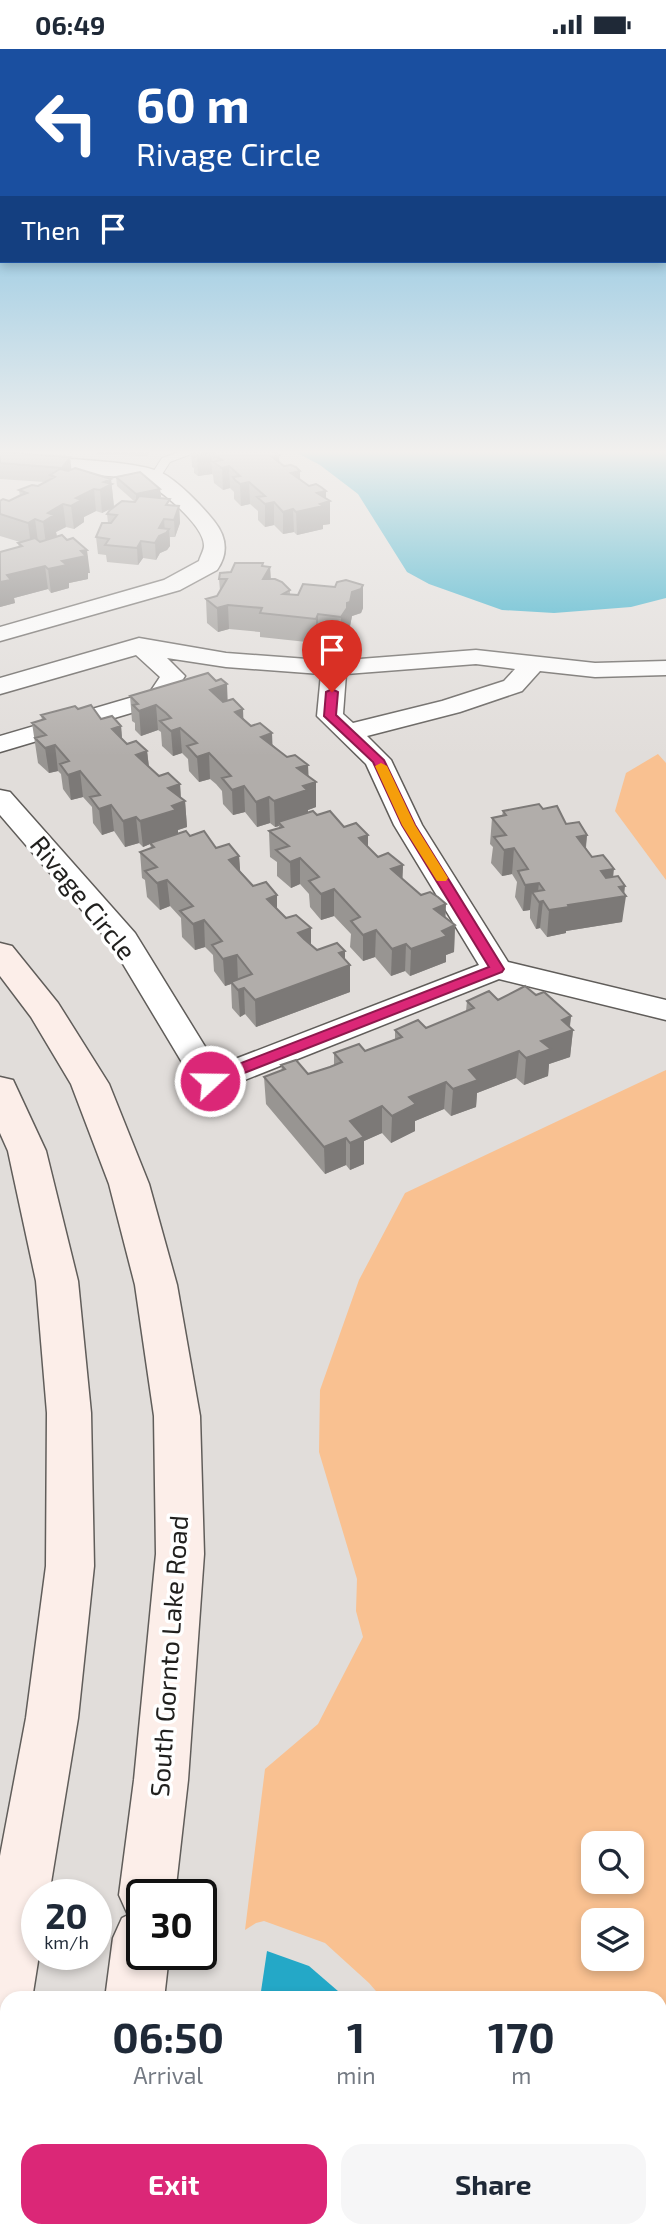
<!DOCTYPE html>
<html lang="en">
<head>
<meta charset="utf-8">
<style>
  body { margin:0; font-family:"Exo 2",sans-serif; background:#f6f6f7; color:#1f2937; height:100vh; display:flex; flex-direction:column; font-size:26px; white-space:nowrap }
  * { box-sizing:border-box; margin:0 }
  p { font-size:23px; color:#747a83 }
  .icon { flex:none; width:38px; height:38px; fill:none; stroke:currentColor; stroke-width:2; stroke-linecap:round; stroke-linejoin:round }
  .map { position:relative; flex:1; overflow:hidden }
  .details { position:absolute; left:0px; top:1942px; width:667px; height:247px; display:flex; flex-direction:column; background:#fff; border-radius:21px 21px 0 0; box-shadow:0 4px 10px #0003 }
  .details>* { flex:none }
  .hud { position:absolute; left:0px; top:0px; width:667px; height:214px; box-shadow:0 4px 10px #0003; background:#1a4fa0; color:#fff; overflow:hidden }
  .tools { position:absolute; left:581px; top:1782px; display:grid; gap:14px }
  .tools a { display:grid; place-items:center; width:63px; height:63px; border-radius:14px; background:#fff; box-shadow:0 4px 10px #0003; font-size:35px }
  .speed { position:absolute; left:21px; top:1830px; display:flex; gap:14px; font-size:35px; font-weight:700; text-align:center }
  .speed>* { display:grid; place-content:center; width:91px; height:91px; border-radius:50%; background:#fff; box-shadow:0 4px 10px #0003; line-height:1 }
  .speed small { font-size:18px; font-weight:400 }
  .speed .limit { border:4px solid #111; border-radius:10px; background:#fff; color:#111 }
  .pin { position:absolute; display:grid; place-items:center; width:60px; height:60px; color:#fff; margin:-72px -30px; border-radius:50% 50% 50% 0; rotate:-45deg; box-shadow:0 0 7px #0007 }
  .pin .icon { rotate:45deg }
  .me { position:absolute; width:77px; margin:-38px; rotate:69deg; stroke-linejoin:round; filter:drop-shadow(0 0 5px #0008) }
  .turn { display:flex; align-items:center; gap:24px; height:147px; padding:0 21px; font-size:32px }
  .turn .icon { width:91px; height:91px; stroke-width:2.5 }
  .turn b { display:block; font-size:49px; line-height:60px }
  .then { display:flex; align-items:center; height:66px; padding:0 21px; background:#0003; gap:14px; font-size:26px }
  .eta { display:flex; justify-content:space-evenly; align-items:center; height:119px; text-align:center }
  .eta b { font-size:42px; font-weight:700; line-height:49px }
  .cta { display:flex; gap:14px; margin-top:auto; padding:14px 21px }
  .cta a { flex:1; height:80px; border-radius:21px; background:#db2777; color:#fff; font-size:28px; font-weight:700; line-height:80px; text-align:center }
  .cta a+a { background:#f6f6f7; color:#1f2937 }
  .status { display:flex; justify-content:space-between; align-items:center; height:49px; padding:0 35px; background:#fff; direction:ltr }
  .status svg { height:19px; fill:currentColor }
  .map>svg:first-child { display:block }
</style>
</head>
<body>
<div class="status"><b>06:49</b><svg viewBox="0 0 49 12"><path d="M0 12V9h3v3zM5 12V6h3v6zM10 12V3h3v9zM15 12V0h3v12zM26 1h20v11H26zM47 4h2v5h-2z"/></svg></div>
<div class="map">
<svg width="666" height="2188" viewBox="0 0 666 2188">
  <rect width="100%" height="100%" fill="#e1ddda"/>
  <g fill="#f9c191" fill-rule="evenodd">
    <path d="M658,705l8,9v117l-51,-69 11,-38z"/>
    <path d="M666,1021v1167h-174l-1,-6h169v-232l-278,-1 -13,-15 -44,-40 -61,-22 -8,2 -11,7 20,-161 53,-45 45,-87 -7,-26 1,-32 -38,-127 1,-62 39,-110 46,-87zM593,1794h39v38h-39zM593,1871h39v38h-39z"/>
  </g>
  <g fill="#24a8c7">
    <path d="M290,400h376v149l-35,9 -77,6 -52,-3 -73,-26 -22,-12 -49,-78 -38,-29z"/>
    <path d="M267,1902l42,15 37,32h-86z"/>
    <path d="M236,2182h224l2,6h-227z"/>
  </g>
  <g fill="none" stroke-linecap="round" stroke-linejoin="round">
    <g stroke="#605d5a" stroke-width="2">
      <path id="lane" d="M188,400h16l-34,13 -11,17h-8l-1,-2 12,-19z"/>
    </g>
    <g stroke="#605d5a" stroke-width="3">
      <g id="street">
        <path d="M0,407c34,2 136,3 162,17 16,8 40,33 52,48 12,15 15,32 3,49l-37,20 -180,51v-14l164,-47 35,-19c1,-4 5,-11 5,-15 1,-21 -50,-63 -68,-68l-136,-10z"/>
        <path d="M139,589l87,15 108,8 142,-11 119,13 71,-2v14l-71,2 -55,-6 -18,20 -62,21 -93,24 24,24 31,65 86,137 158,38v20l-167,-41 -277,110 -12,3 -12,-3 -87,-145 -111,-129v-25l10,2 125,141 82,133 262,-101 -85,-140 -28,-61 -49,-48 4,-42 -95,-7 -59,-9 18,18 -17,26 -168,50v-16l150,-44 10,-15 -24,-22 -136,39v-16zM476,615l39,5 -11,12 -62,20 -89,22 -10,-9 3,-40z"/>
      </g>
    </g>
    <g stroke="#605d5a" stroke-width="3">
      <g id="secondary">
        <path d="M0,894l12,3 46,57 51,81 40,100 28,101 23,131 4,138 -16,226 -13,115h-33v60h27l-5,44h-59l8,-61 9,-20 6,-3 -9,-20 15,-115 22,-226 -2,-138 -19,-131 -26,-101 -38,-100 -40,-67 -31,-41z"/>
        <path d="M0,1028l13,3 33,71 32,130 13,132 3,153 -16,152 -29,177h-12v60h2l-7,44h-25v41l-7,3v-187l26,-138 20,-152 1,-153 -11,-132 -28,-130 -8,-18z"/>
        <rect x="73" y="2182" width="64" height="6"/>
      </g>
    </g>
    <use href="#lane" fill="#fff" fill-rule="evenodd"/>
    <use href="#street" fill="#fff" fill-rule="evenodd"/>
    <use href="#secondary" fill="#fceee9" fill-rule="evenodd"/>
  </g>
  <g fill="#989592">
    <path d="M55,400h95l-2,7 -52,-2v-3l-20,-1 -2,3 -19,-2z"/>
    <path d="M191,400h77l11,14 47,36 4,25 -7,1v4l-26,6 -3,-3 -11,2 -9,-9 -9,2 -7,-7v-9l-8,-7 -9,2 -7,-7v-7l-4,-4 -7,2 -9,-7 -1,-8 -1,-1 -14,2 -4,-3v-5l-2,-1z"/>
    <path d="M0,405l111,25 3,28 -12,6 -6,-2 -12,6v5l-10,7 -8,-2 -10,5 1,5 33,36h-2v6l-19,4v5l-18,5 -3,-4 -34,9 1,5 -15,4v-55l19,-5 -1,-4 2,-1 -20,-6v-35h9l11,-5 -1,-6 19,-4 7,-4 -45,-3z"/>
    <path d="M116,428l44,12 1,8 -3,1 12,7 9,1 1,17 -5,14h-5v9l-3,4 -7,3 -4,7 -13,-2 -5,7 -31,-3 -1,-7 -8,-1 -2,-17 12,-14 -1,-9 28,-12 -18,-16z"/>
    <path d="M263,514v3l7,1 1,12 19,11v4l8,1 37,-8 28,-2v23l-2,5 -9,3 -2,10 -3,1v5l-6,8 -23,-2 -2,5 -56,-6v-5l-31,-3 -11,3 -11,-9 -1,-24 11,-3 3,-5 -1,-12 12,-7z"/>
    <path d="M130,647l97,5 17,18 65,58 7,30 -8,3v3l9,2 27,12 24,8v12l10,10 25,8 -1,14 53,46 -1,27 -8,3v7l-36,14 -5,-5 -14,5 -16,-19 -12,4 -13,-14 1,-13 -17,-18 -13,4 -11,-13 -1,-13 -9,-10 -9,4 -14,-12v-14l-7,-5 -1,-26 10,-3v-2l-4,1 -5,-4 -13,4 -12,-15 -12,3 -10,-11 -1,-13 -6,-7 -6,-5 -11,3 -10,-11 -1,-12 -6,-6 -9,3 -11,-10 -1,-14 -3,-2 -17,6 -6,-6v-7l-3,-2z"/>
    <path d="M78,660l43,17 1,13 5,5 20,7 2,16 10,9 21,8 1,14 4,3 2,26 -9,3v4l12,2 26,12 23,8 1,15 71,74 6,5 28,9 5,33 -94,35 -11,-13 -5,3 -8,-9 -1,-24 -6,2 -11,-15 -1,-16 -8,-8 -10,3 -13,-13 -1,-19 -11,-12 -10,4 -13,-13 -2,-17 -3,-2 -2,-26 11,-4 -1,-4 -7,3 -4,-4 -14,4 -11,-16 -12,4 -9,-12 -1,-16 -9,-10 -12,3 -8,-11 -2,-15 -3,-3 -9,2 -11,-10 -6,-40 10,-3 -1,-5z"/>
    <path d="M543,760l23,15 21,11 -1,13 6,9 21,20 11,17 -2,28 -56,9v2l-19,4 -7,-9 -4,1 -6,-11v-8l-7,1 -8,-14 2,-15 -5,-8 -10,2 -11,-13 2,-16 -3,-3 2,-26 10,-2 1,-5z"/>
    <path d="M536,946l35,21 -1,11 3,3 -3,27 -21,7 -1,12 -24,9 -8,-7 -39,15 -1,14 -25,9 -7,-7 -29,12v10l-24,12 -9,-10 -18,8v23l-14,6 -4,-5 -21,9 -59,-70 -2,-27 18,-6 -1,-6 27,9 26,-9v-12l31,-2 30,-12v-9l31,-2 40,-17 1,-10 31,-1z"/>
  </g>
  <g fill="#7c7977">
    <path d="M211,403l1,22 -14,2 -1,-21z"/>
    <path d="M279,406l1,22 -8,-20z"/>
    <path d="M70,408l2,16 -8,11 -2,-16z"/>
    <path d="M229,417l1,22 -7,2 -1,-22z"/>
    <path d="M300,422v22l-9,-20z"/>
    <path d="M111,430l3,28 -12,6 -2,-23 4,-8z"/>
    <path d="M249,433l1,22 -9,2 -1,-22z"/>
    <path d="M94,440l2,22 -12,6v5l-10,7 -3,-23 5,-8z"/>
    <path d="M160,440l1,8 -25,6v-9z"/>
    <path d="M326,442v11l4,-1v23l-7,1v4l-26,6 -1,-23 21,-19z"/>
    <path d="M274,453v23l-9,2v-23z"/>
    <path d="M63,455l3,23 -10,5 1,5 -11,7 -3,-22 5,-9z"/>
    <path d="M179,457l1,17 -5,14 -1,-17z"/>
    <path d="M293,460l1,23 -11,2v-22z"/>
    <path d="M35,470l3,23 -7,4 -3,-23z"/>
    <path d="M164,470l1,14 4,-4 1,17 -3,4 -7,3 -4,7 -1,-17 4,-15z"/>
    <path d="M141,492l2,17 -5,7 -1,-17z"/>
    <path d="M87,501l3,23h-2v6l-19,4v5l-18,5 -3,-24 33,-18z"/>
    <path d="M263,514v16l7,-12 1,23 -7,13 -2,-37z"/>
    <path d="M45,517l3,23 -34,9 1,5 -15,4v-25l7,-7z"/>
    <path d="M363,536v23l-2,5 -9,3 -2,10 -3,1v5l-6,8v-23l11,-25z"/>
    <path d="M228,556l1,24 -11,3 -1,-24z"/>
    <path d="M318,565v24l-2,5v-24z"/>
    <path d="M227,635l1,25 -18,-19z"/>
    <path d="M156,656l2,25 -17,6 -2,-25z"/>
    <path d="M243,660l1,25 -9,-22z"/>
    <path d="M121,677l2,25 -11,-22z"/>
    <path d="M180,679l2,25 -9,3 -2,-25z"/>
    <path d="M272,684l1,25 -12,-21z"/>
    <path d="M55,696l3,26 -9,2 -4,-25z"/>
    <path d="M147,702l3,25 -14,-21z"/>
    <path d="M209,704l1,26 -11,3 -2,-25z"/>
    <path d="M308,716l1,19 7,-2v25l-8,3v6l-30,6 1,4 -4,1 -1,-26 23,-33z"/>
    <path d="M80,722l3,26 -12,3 -3,-25z"/>
    <path d="M180,735l1,19 4,-2 2,26 -9,3v6l-28,7v1l-7,3 -3,-26 28,-33z"/>
    <path d="M244,737l1,26 -12,3 -1,-25z"/>
    <path d="M269,748l1,26 -13,4 -1,-25z"/>
    <path d="M111,756l3,26 -12,4 -3,-26z"/>
    <path d="M136,768l3,26 -14,4 -2,-26z"/>
    <path d="M368,786v26l-9,-23z"/>
    <path d="M587,786l-3,26 -7,-24z"/>
    <path d="M514,799l-2,26 -10,2 2,-26z"/>
    <path d="M239,807l2,26 -12,-22z"/>
    <path d="M300,809v26l-9,4 -1,-26z"/>
    <path d="M403,816l-1,26 -11,-22z"/>
    <path d="M614,820l-3,26 -10,-24z"/>
    <path d="M167,831l3,26 -10,4 -3,-27z"/>
    <path d="M539,834l-2,17 -5,-8 -2,18 -7,1 2,-26z"/>
    <path d="M625,837l-1,10h2l-4,26 -56,9v2l-19,4 2,-27 70,-23z"/>
    <path d="M334,840v27l-13,4v-26z"/>
    <path d="M277,846v26l-10,-22z"/>
    <path d="M543,852l-3,27 -4,1 3,-27z"/>
    <path d="M446,855l-1,26 10,-5 -1,27 -8,3v7l-36,14 1,-27 23,-40z"/>
    <path d="M204,871l1,27 -10,3 -2,-26z"/>
    <path d="M311,879v26l-13,-21z"/>
    <path d="M376,881l-1,27 -12,4v-26z"/>
    <path d="M406,895l-1,27 -14,5 1,-27z"/>
    <path d="M345,902v16l5,-2v27l-94,35 -1,-27 84,-47z"/>
    <path d="M237,906l1,26 -7,1v2l-6,2 -2,-27z"/>
    <path d="M244,939l1,26 -5,3 -2,-27z"/>
    <path d="M571,967l-2,15 4,-1 -3,27 -21,7 -1,12 -24,9 2,-27 15,-17 21,-21z"/>
    <path d="M519,1002l-3,27 -39,15 -1,14 -25,9 2,-27 16,-19z"/>
    <path d="M446,1033l-2,27 -29,12v10l-24,12 1,-27 17,-19z"/>
    <path d="M382,1057v27l-18,8v23l-14,6v-49z"/>
    <path d="M346,1089v27l-21,9 -1,-27z"/>
  </g>
  <g fill="#b1adaa" stroke="#7c7977" stroke-width="2">
    <path d="M196,400h65l2,2 9,-2 7,6 -7,2 12,9 7,-1 5,2 4,4 -9,2 18,13 7,-2 5,3 5,4 -9,2 13,8 -10,3 3,2 -27,6 -3,-3 -10,3 -9,-10 -9,2 -8,-7 8,-1 -16,-14 -9,2 -5,-4 -2,-3 7,-1 -11,-10 -7,2 -9,-6 9,-2 -4,-3 -7,-5 -14,3 -4,-4 4,-1z"/>
    <path d="M1,403l69,5 -8,11 -62,-5v-9z"/>
    <path d="M75,419l36,11 -7,3 8,2 -12,6 -6,-1 -18,9 6,2 -11,6 -8,-2 -7,4 -8,5 6,2 -11,7 -8,-3 -7,4 -28,-9v-13l3,-2 6,2 10,-5 8,-3 -8,-3 13,-5 6,1 17,-9 -5,-2 10,-6 8,2z"/>
    <path d="M140,423l20,17 -24,5 -20,-17z"/>
    <path d="M139,447l31,3 -4,6 13,1 -5,14 -10,-1 -5,9 10,1 -3,4 -7,3 -4,7 -14,-2 -4,7 -32,-3 4,-6 -13,-2 6,-14h9l6,-8 -10,-1 3,-4 12,-9 13,1z"/>
    <path d="M62,486l5,5 6,-2 14,12 -6,1 5,5 -24,5 5,4 -19,4 -3,-3 -38,9 4,5 -11,2v-30l22,-6 -4,-3 17,-5 5,4z"/>
    <path d="M235,514h28l-1,3 8,1 -7,12h12l7,3 8,8 -7,4 15,1 5,-11 32,3 2,-5 9,-2 17,5 -2,4 -9,3 -2,10 -3,1v5l-6,9 -23,-3 -2,5 -56,-6 2,-5 -34,-3 -11,3 -11,-9 11,-3 10,-17h-8l1,-6 11,-1z"/>
    <path d="M208,624l8,8 5,-2 6,5 -17,6 13,12 10,-3 10,10 -8,3 16,14 9,-3 12,10 -11,4 26,20 8,-2 13,10 -11,3 19,14 -13,4 4,4 -33,11 -5,-4 -13,5 -12,-16 -12,4 -10,-12 9,-2 -17,-18 -5,-5 -12,4 -10,-11 10,-3 -17,-15 -9,3 -11,-10 11,-3 -5,-5 -10,-8 -17,6 -6,-6 5,-1 -8,-8z"/>
    <path d="M91,656l10,14 11,-3 9,10 -9,3 15,15 9,-3 11,10 -11,4 23,21 9,-3 12,11 -12,4 17,13 -13,5 4,4 -36,11 -4,-4 -13,4 -12,-16 -12,4 -9,-12 10,-2 -20,-24 -12,4 -8,-11 9,-3 -14,-16 -10,3 -10,-10 11,-3 -14,-12 13,-4 -4,-4 34,-9 3,3z"/>
    <path d="M539,755l4,5 14,-3 9,18 13,-2 8,13 -10,2 15,20 11,-2 5,6 6,8 -13,2 5,7 12,-2 7,10 -6,1 7,9 -58,9 1,2 -20,3 -6,-9 -4,1 -7,-10 12,-2 -5,-7 -14,2 -7,-14 10,-2 -14,-21 -10,2 -10,-13 12,-2 -14,-17 14,-3 -3,-4z"/>
    <path d="M313,762l4,4 13,-4 14,16 12,-4 12,12 -9,3 19,19 10,-4 15,12 -12,4 30,26 9,-3 8,5 8,7 -12,5 21,16 -13,6 5,5 -36,13 -5,-5 -14,5 -16,-19 -13,5 -12,-14 9,-4 -26,-28 -13,5 -12,-13 10,-4 -19,-19 -10,4 -14,-12 13,-4 -20,-15 14,-4 -5,-5z"/>
    <path d="M186,782l4,5 14,-5 12,17 13,-4 10,12 -10,4 24,26 13,-4 11,13 -10,4 19,19 10,-3 15,13 -13,5 6,6 13,11 20,-7 8,8 -6,2 11,12 -95,35 -11,-12 -6,2 -7,-8 21,-8 -15,-19 -14,4 -11,-14 10,-4 -18,-21 -11,4 -13,-13 13,-5 -26,-26 -10,3 -12,-12 12,-4 -17,-15 14,-5 -4,-4z"/>
    <path d="M525,937l11,9 8,-3 27,24 -9,4 11,10 -32,11 10,8 -25,9 -7,-7 -50,19 9,10 -25,9 -7,-7 -37,15 7,7 -24,12 -10,-10 -32,15 14,16 -14,6 -4,-5 -22,9 -60,-70 21,-8 -4,-4 15,-5 12,14 22,-7 12,-5 -8,-9 25,-9 6,7 37,-14 -7,-7 23,-10 8,8 48,-20 -7,-7 22,-10 9,9z"/>
  </g>
  <linearGradient id="sky" x2="0" y2="1"><stop stop-color="#59afdb"/><stop offset="0.57" stop-color="#f2f0ee"/><stop offset="1" stop-color="#f2f0ee" stop-opacity="0"/></linearGradient>
  <rect width="666" height="707" fill="url(#sky)"/>
  <path fill="#db2777" stroke="#8e194d" stroke-width="2" d="M332,640l6,3 -2,23 48,45 31,65 89,144 -2,3 -286,112h-11l-2,-3 2,-4 284,-110 -87,-142 -29,-63 -49,-46 2,-24z"/>
  <path fill="#f59e0b" d="M381,714l6,3 28,59 33,53 -2,3h-9l-35,-56 -27,-59z"/>
  <g text-anchor="middle" dominant-baseline="central" stroke-width="7" stroke-linejoin="round" paint-order="stroke">
    <g font-size="26" fill="#21201e" stroke="#fff">
      <text transform="translate(84 848) rotate(51)">Rivage Circle</text>
      <text transform="translate(168 1607) rotate(-86)">South Gornto Lake Road</text>
    </g>
  </g>
</svg>
<div class="tools">
<a><svg class="icon" aria-label="search" viewBox="0 0 24 24"><circle cx="10" cy="10" r="6"/><path d="M15 15l6 6"/></svg></a>
<a><svg class="icon" aria-label="layers" viewBox="0 0 24 24"><path d="M12 4l9 5-9 5-9-5zM3 14l9 5 9-5"/></svg></a>
</div>
<div class="speed"><div>20<small>km/h</small></div><div class="limit">30</div></div>
<div class="pin" style="left:332px;top:643px;background:#d93025"><svg class="icon" aria-label="arrive" viewBox="0 0 24 24"><path d="M6 21V4h12l-3 4 3 4H6"/></svg></div>
<svg class="me" style="left:210px;top:1032px" viewBox="-20 -20 40 40"><circle r="17" fill="#db2777" stroke="#fff" stroke-width="3"/><path d="M0-11L8 9 0 5-8 9z" fill="#fff"/></svg>
<div class="hud">
<div class="turn"><svg class="icon" aria-label="left" viewBox="0 0 24 24"><path d="M17 20v-9H6M10 6l-5 5 5 5"/></svg><div><b>60 m</b>Rivage Circle</div></div>
<div class="then">Then<svg class="icon" aria-label="arrive" viewBox="0 0 24 24"><path d="M6 21V4h12l-3 4 3 4H6"/></svg></div>
</div>
<section class="details">
<div class="eta">
<div><b>06:50</b><p>Arrival</p></div>
<div><b>1</b><p>min</p></div>
<div><b>170</b><p>m</p></div>
</div>
<div class="cta"><a>Exit</a><a>Share</a></div>
</section>
</div>
</body>
</html>
